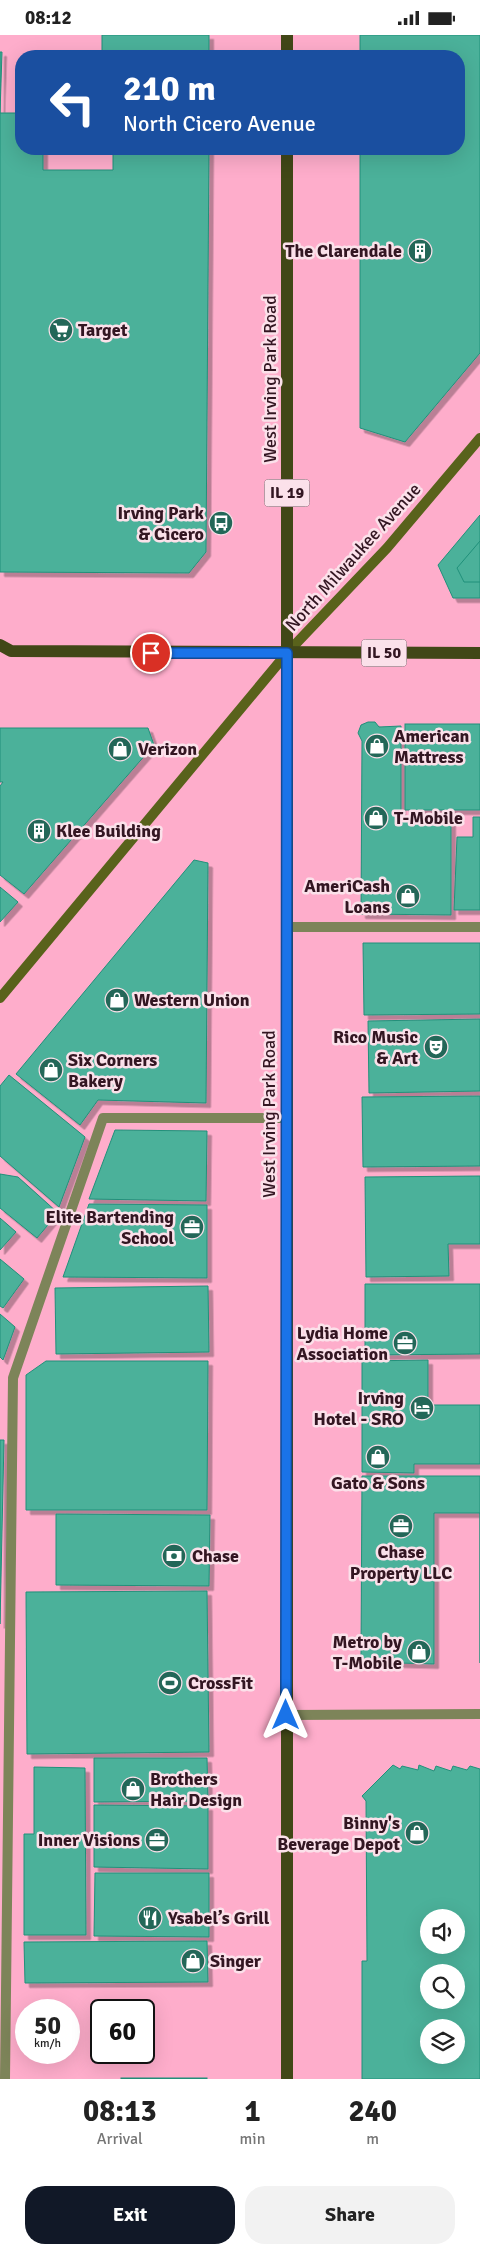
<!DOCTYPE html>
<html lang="en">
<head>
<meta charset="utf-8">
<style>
  body { margin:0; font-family:Signika,sans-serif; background:#f2f2f2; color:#222; height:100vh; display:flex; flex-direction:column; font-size:19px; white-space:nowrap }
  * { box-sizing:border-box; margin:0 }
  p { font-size:16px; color:#767676 }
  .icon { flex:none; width:28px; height:28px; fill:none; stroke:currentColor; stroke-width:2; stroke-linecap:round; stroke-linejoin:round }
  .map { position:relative; height:2044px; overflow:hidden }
  .details { display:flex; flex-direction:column; background:#fff; flex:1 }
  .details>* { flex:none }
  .top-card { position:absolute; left:15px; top:15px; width:450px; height:105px; border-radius:20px; box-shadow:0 5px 20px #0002; background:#1a4fa0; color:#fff; overflow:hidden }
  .tools { position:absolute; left:420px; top:1874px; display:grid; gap:10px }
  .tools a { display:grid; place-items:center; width:45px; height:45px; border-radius:50%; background:#fff; box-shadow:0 5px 20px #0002; font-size:25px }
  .speed { position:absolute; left:15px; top:1964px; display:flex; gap:10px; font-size:25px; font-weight:700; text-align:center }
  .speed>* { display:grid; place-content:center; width:65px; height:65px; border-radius:50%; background:#fff; box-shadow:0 5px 20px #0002; line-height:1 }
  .speed small { font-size:12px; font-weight:400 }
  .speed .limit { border:2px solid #111; border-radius:8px; background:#fff; color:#111 }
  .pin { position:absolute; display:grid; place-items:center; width:42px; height:42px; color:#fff; margin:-21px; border:2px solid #fff; border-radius:50%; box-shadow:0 1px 5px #0007 }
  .me { position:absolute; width:55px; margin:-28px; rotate:0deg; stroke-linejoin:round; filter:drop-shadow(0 0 4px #0008) }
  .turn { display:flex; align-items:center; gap:18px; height:105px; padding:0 25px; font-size:22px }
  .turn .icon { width:65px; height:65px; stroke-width:2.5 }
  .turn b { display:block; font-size:35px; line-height:42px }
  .eta { display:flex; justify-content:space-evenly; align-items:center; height:85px; text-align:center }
  .eta b { font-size:30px; font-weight:700; line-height:35px }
  .cta { display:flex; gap:10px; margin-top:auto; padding:10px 25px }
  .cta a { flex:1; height:58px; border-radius:20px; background:#111827; color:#fff; font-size:20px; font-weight:700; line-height:58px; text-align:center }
  .cta a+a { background:#f2f2f2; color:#222 }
  .status { display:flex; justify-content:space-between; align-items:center; height:35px; padding:0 25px; background:#fff; direction:ltr }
  .status svg { height:14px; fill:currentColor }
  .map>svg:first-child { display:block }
</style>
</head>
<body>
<div class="status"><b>08:12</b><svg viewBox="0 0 49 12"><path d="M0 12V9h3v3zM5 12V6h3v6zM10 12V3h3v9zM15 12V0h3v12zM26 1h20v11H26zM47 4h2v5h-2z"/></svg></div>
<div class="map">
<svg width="480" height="2044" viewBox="0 0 480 2044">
  <defs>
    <filter id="shadow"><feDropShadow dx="4.5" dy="4.5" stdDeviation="0" flood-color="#0004"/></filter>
  </defs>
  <rect width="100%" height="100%" fill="#feadcb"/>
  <g fill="#4bb19a" stroke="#20907a" fill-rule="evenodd" filter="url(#shadow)">
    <rect x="102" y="0" width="107" height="21"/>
    <path d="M360,0h120v318l-75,89 -45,-14v-279h99v-93h-99z"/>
    <path d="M0,17h2l-2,61h21v36h22v21h70v-21h96l-3,403 -17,21 -189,-1z"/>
    <path d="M480,480v83h-27l-15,-33z"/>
    <path d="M480,506v41h-16l-7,-14z"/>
    <path d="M368,687h7l4,5 22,-1v91l50,1v97l-90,-1 1,-173 -4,-8 3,-8z"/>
    <rect x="405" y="689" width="75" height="86"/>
    <path d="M0,693h148l6,17 -130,149 -24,-19v-89l3,-4h-3z"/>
    <path d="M473,782h7v93h-26l3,-73h16z"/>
    <path d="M194,825l14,3 -2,240 -108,-3 -18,25 -64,-51z"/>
    <path d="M0,852l18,15 -18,20z"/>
    <path d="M363,908h117v71l-116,1z"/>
    <path d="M480,984v72l-111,2 -1,-72z"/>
    <path d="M9,1040l76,62 -26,70 -59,-51v-70z"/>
    <path d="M480,1061v70l-117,1 -1,-70z"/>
    <path d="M115,1095l92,1 -1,70 -117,-2z"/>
    <path d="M0,1139l18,3 40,36 -21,25 -37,-30z"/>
    <path d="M480,1141v68h-32l1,32 -83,1 -1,-100z"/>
    <path d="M89,1169l118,1v73l-144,-1z"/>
    <path d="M0,1183l16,14 -16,18z"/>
    <path d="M0,1224l24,20 -21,29 -3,-2z"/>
    <path d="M365,1249h115v70l-115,1z"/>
    <path d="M208,1251l1,66 -153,2 -1,-66z"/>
    <path d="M0,1279l15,13 -12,33 -3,-3z"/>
    <path d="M428,1325v45h52v59h-66v9l-52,-1v-111z"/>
    <path d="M46,1326h162l-1,149h-181v-135z"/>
    <path d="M0,1405h4l-4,184z"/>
    <path d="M362,1441h118v187v-150h-46v151l-69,-2 -4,-7z"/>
    <path d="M56,1479l154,1 -1,71 -153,-1z"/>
    <path d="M207,1556l2,161 -182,2 -1,-162z"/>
    <path d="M94,1723h113l1,43 -114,1z"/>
    <path d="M393,1730l7,4 2,-3 16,4 1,-5 15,6 2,-5 15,5 2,-5 14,4 3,-4 10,3v310h-118v-118h5l-1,-160 -4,-5zM429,1882h27v28h-27zM429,1938h27v27h-27zM429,1992h27v28h-27z"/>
    <path d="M34,1732l51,1 1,167h-62v-101h10z"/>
    <path d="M94,1770l114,1v63l-114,-2z"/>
    <path d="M95,1838h114v64l-115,-1z"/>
    <path d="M207,1906l1,41 -183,1 -1,-41z"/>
    <rect x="121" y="2043" width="86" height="1"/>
  </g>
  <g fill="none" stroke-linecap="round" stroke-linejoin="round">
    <g stroke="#7d8459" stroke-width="10">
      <path d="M287,892h193"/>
      <path d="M5,2044l8,-701 90,-260h184"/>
    </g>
    <path stroke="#7d8459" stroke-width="10" d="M287,1680l193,-1"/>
    <path stroke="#59621b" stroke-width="10" d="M0,963l287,-345 100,-105 93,-110"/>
    <g stroke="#414717" stroke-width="12">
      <path d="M287,0v21"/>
      <path d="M0,610l11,6 469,2"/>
      <path d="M287,2044v-1930"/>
    </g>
  </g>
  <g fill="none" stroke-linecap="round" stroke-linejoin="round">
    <g stroke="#114b97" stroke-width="12">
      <path id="route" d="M151,618h136l-1,1062"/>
    </g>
    <use href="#route" stroke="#1a73e8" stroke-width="9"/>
  </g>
  <defs>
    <g id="building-disc" transform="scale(1.25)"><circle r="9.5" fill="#236758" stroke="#fbe1ea"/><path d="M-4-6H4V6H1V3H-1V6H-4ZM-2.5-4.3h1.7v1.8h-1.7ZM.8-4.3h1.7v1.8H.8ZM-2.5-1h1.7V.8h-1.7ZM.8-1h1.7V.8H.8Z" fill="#fff"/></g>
    <g id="supermarket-disc" transform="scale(1.25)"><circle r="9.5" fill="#236758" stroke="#fbe1ea"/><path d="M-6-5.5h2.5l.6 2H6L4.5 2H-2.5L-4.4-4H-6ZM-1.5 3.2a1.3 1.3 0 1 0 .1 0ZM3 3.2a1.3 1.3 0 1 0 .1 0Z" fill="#fff"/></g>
    <g id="bus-disc" transform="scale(1.25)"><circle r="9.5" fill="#236758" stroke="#fbe1ea"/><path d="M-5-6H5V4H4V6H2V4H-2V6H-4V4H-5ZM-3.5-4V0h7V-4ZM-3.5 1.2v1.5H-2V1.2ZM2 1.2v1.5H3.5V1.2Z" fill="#fff"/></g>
    <g id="shop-disc" transform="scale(1.25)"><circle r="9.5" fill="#236758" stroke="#fbe1ea"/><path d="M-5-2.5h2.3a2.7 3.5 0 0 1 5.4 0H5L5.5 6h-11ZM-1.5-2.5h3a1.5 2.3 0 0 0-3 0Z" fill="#fff"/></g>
    <g id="theatre-disc" transform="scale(1.25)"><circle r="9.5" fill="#236758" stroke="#fbe1ea"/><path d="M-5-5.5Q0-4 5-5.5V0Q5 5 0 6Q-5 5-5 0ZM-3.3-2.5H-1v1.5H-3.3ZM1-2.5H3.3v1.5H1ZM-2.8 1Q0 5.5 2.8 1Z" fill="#fff"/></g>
    <g id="office-disc" transform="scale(1.25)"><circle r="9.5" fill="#236758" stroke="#fbe1ea"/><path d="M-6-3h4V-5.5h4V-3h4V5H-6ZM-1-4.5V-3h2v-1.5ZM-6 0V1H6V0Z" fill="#fff"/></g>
    <g id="hotel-disc" transform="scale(1.25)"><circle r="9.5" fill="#236758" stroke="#fbe1ea"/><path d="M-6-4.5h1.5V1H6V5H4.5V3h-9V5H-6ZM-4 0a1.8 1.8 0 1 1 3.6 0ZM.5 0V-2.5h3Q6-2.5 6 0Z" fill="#fff"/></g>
    <g id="bank-disc" transform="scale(1.25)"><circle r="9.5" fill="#236758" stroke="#fbe1ea"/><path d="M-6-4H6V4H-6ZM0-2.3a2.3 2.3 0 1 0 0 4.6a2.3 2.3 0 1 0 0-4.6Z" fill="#fff"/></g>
    <g id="stadium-disc" transform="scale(1.25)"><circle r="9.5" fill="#236758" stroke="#fbe1ea"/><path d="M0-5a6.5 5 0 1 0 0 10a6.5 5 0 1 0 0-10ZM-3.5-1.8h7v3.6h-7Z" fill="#fff"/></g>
    <g id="restaurant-disc" transform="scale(1.25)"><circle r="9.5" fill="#236758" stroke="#fbe1ea"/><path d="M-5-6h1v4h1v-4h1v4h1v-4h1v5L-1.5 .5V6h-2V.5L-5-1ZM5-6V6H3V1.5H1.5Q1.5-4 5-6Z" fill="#fff"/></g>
  </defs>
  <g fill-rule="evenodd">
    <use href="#building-disc" x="420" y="216"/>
    <use href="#supermarket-disc" x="61" y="295"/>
    <use href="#bus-disc" x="221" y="488"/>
    <use href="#shop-disc" x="377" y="711"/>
    <use href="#shop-disc" x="120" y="714"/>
    <use href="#shop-disc" x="376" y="783"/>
    <use href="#building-disc" x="39" y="796"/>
    <use href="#shop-disc" x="408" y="861"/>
    <use href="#shop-disc" x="117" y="965"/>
    <use href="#theatre-disc" x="436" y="1012"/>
    <use href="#shop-disc" x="51" y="1035"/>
    <use href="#office-disc" x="192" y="1192"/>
    <use href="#office-disc" x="405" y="1308"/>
    <use href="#hotel-disc" x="422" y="1373"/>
    <use href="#shop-disc" x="378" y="1422"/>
    <use href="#office-disc" x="401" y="1491"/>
    <use href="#bank-disc" x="174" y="1521"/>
    <use href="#shop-disc" x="419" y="1617"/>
    <use href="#stadium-disc" x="170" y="1648"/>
    <use href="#shop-disc" x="133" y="1754"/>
    <use href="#shop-disc" x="417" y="1798"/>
    <use href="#office-disc" x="157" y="1805"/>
    <use href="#restaurant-disc" x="150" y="1883"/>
    <use href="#shop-disc" x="193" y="1926"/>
  </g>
  <g text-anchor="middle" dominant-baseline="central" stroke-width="5" stroke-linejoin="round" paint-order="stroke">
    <g fill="#fbe1ea" stroke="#6f535e" stroke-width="1">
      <rect x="264.5" y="444.5" width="45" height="27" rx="4"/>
      <rect x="361.5" y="604.5" width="45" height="27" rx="4"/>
    </g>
    <g font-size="16" font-weight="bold" fill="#331622">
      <text x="287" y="458">IL 19</text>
      <text x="384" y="618">IL 50</text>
    </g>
    <g font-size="18" font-weight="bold" fill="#331622" stroke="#fbe1ea" text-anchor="start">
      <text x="402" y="216" text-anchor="end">The Clarendale</text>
      <text x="78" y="295">Target</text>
      <text x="204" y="478" text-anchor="end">Irving Park<tspan x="204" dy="21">&amp; Cicero</tspan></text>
      <text x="394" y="701">American<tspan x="394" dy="21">Mattress</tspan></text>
      <text x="138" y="714">Verizon</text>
      <text x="394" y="783">T-Mobile</text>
      <text x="56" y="796">Klee Building</text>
      <text x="390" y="851" text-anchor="end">AmeriCash<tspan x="390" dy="21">Loans</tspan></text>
      <text x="134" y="965">Western Union</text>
      <text x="418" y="1002" text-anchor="end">Rico Music<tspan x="418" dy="21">&amp; Art</tspan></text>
      <text x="68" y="1025">Six Corners<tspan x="68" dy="21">Bakery</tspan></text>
      <text x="174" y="1182" text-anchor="end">Elite Bartending<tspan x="174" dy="21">School</tspan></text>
      <text x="388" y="1298" text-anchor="end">Lydia Home<tspan x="388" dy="21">Association</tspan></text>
      <text x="404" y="1363" text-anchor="end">Irving<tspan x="404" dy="21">Hotel - SRO</tspan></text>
      <text x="378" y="1448" text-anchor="middle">Gato &amp; Sons</text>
      <text x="401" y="1517" text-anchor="middle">Chase<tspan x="401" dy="21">Property LLC</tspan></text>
      <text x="192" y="1521">Chase</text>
      <text x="402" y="1607" text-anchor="end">Metro by<tspan x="402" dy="21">T-Mobile</tspan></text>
      <text x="188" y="1648">CrossFit</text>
      <text x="150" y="1744">Brothers<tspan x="150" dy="21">Hair Design</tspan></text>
      <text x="400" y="1788" text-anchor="end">Binny's<tspan x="400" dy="21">Beverage Depot</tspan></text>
      <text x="140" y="1805" text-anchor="end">Inner Visions</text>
      <text x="168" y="1883">Ysabel’s Grill</text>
      <text x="210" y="1926">Singer</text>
    </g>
    <g font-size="18" fill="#331622" stroke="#fbe1ea">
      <text transform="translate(270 344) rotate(-90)">West Irving Park Road</text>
      <text transform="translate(353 522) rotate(-48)">North Milwaukee Avenue</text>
      <text transform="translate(269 1079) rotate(-90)">West Irving Park Road</text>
    </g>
  </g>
</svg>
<div class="tools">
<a><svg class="icon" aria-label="sound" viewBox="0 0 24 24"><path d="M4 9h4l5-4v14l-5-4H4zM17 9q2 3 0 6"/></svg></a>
<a><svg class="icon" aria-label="search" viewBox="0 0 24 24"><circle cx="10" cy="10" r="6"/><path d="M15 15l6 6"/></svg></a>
<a><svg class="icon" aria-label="layers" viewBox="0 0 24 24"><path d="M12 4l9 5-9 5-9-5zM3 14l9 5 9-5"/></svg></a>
</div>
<div class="speed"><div>50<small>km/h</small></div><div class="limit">60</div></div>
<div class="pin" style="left:151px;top:618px;background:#d93025"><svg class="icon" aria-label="arrive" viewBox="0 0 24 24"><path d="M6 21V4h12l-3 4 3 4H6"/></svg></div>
<svg class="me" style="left:286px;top:1680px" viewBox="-20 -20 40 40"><path d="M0-17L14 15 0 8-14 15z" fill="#1a73e8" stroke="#fff" stroke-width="4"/></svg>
<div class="top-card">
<div class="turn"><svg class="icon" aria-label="left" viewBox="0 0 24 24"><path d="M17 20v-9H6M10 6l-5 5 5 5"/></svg><div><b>210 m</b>North Cicero Avenue</div></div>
</div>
</div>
<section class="details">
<div class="eta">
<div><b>08:13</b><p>Arrival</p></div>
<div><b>1</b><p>min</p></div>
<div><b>240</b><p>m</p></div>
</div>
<div class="cta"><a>Exit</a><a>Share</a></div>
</section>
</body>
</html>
